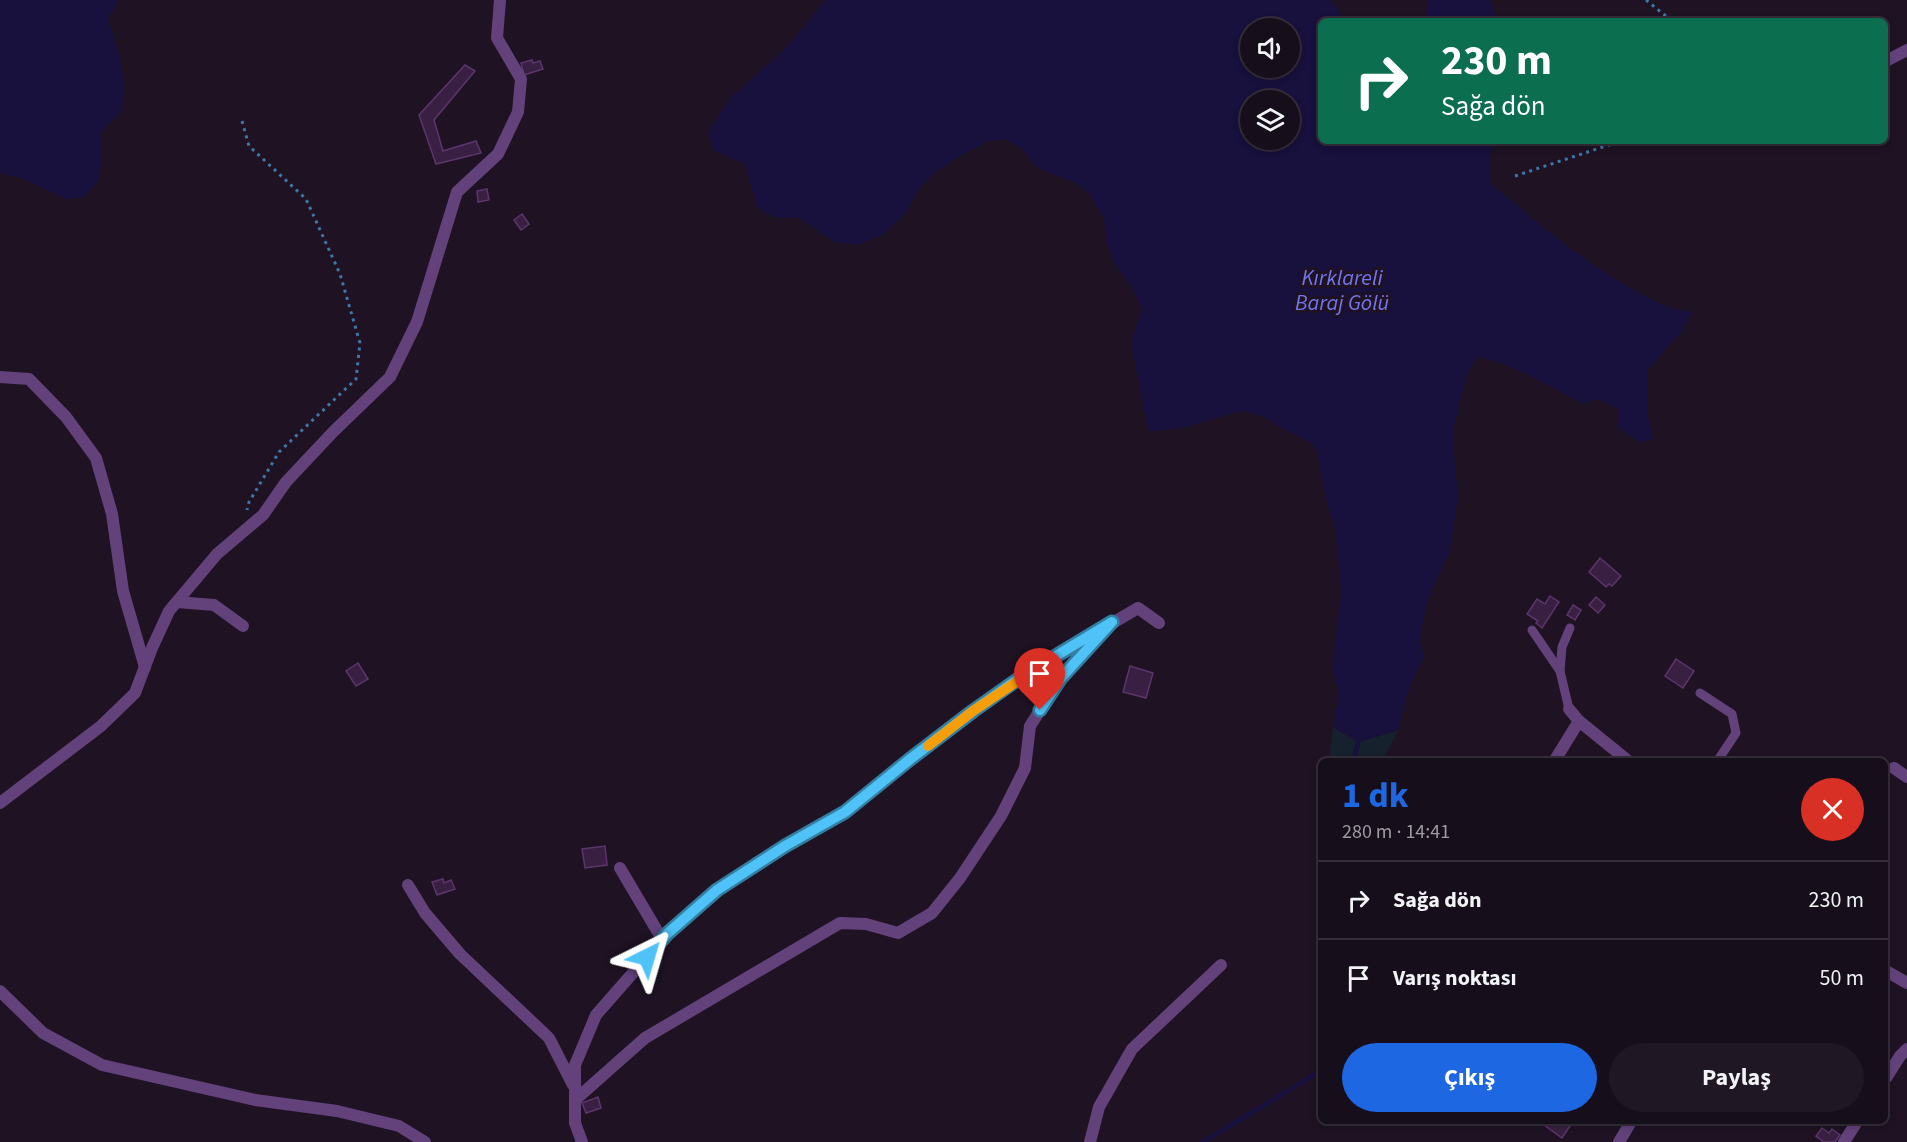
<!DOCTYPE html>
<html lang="tr">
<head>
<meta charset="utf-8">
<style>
  body { margin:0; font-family:"Source Sans 3",sans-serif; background:#1f1723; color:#f1f3f6; height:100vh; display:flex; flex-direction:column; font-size:22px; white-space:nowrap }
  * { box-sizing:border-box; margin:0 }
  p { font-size:20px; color:#9e9ca2 }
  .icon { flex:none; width:33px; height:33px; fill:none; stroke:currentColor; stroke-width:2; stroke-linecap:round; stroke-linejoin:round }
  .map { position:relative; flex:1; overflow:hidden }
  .panel { position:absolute; left:1318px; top:758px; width:570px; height:366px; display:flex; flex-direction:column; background:#160e1a; border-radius:9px; box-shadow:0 3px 9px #0003,0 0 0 2px #352e39 }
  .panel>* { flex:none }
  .hud { position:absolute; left:1318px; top:18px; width:570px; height:126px; border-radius:9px; box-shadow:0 3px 9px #0003,0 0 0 2px #352e39; background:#0b6e4f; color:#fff; overflow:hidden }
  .tools { position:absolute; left:1240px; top:18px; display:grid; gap:12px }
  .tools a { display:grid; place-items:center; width:60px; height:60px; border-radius:50%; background:#160e1a; box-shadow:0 3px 9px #0003,0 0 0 2px #352e39; font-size:30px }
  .pin { position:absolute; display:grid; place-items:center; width:51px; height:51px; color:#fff; margin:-62px -26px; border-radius:50% 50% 50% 0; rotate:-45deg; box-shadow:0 0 6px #0007 }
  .pin .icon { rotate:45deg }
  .me { position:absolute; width:66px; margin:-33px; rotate:40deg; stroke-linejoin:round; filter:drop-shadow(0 0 4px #0008) }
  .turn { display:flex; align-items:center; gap:21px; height:126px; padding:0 24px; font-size:27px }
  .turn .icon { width:78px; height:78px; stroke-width:2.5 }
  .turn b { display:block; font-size:42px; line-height:51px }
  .round { display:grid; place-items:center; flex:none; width:63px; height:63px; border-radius:32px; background:#1f1723 }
  .headline { display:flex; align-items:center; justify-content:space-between; height:102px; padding:0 24px }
  h1 { font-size:36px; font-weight:700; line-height:45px; color:#1d67e2 }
  .cta { display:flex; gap:12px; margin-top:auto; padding:12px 24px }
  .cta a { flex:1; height:69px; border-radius:36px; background:#1d67e2; color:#fff; font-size:24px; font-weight:700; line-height:69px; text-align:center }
  .cta a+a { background:#1f1723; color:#f1f3f6 }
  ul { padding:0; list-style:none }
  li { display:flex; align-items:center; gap:18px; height:78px; padding:0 24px; border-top:2px solid #352e39 }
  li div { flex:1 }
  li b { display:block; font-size:22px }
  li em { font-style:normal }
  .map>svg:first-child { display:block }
</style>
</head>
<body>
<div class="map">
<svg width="1907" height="1142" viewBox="0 0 1907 1142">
  <rect width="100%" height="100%" fill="#1e1223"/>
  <path fill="#15212c" d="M1333,727l25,15 41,-12 -17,30h-53z"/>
  <g fill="#18103d" fill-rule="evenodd">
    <path d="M0,0h119l-11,18 12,40 4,26 -2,26 -21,22 1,26 -3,22 -15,17 -18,2 -42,-20 -24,-6z"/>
    <path d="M825,0h506l14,21h-23v120h172l-5,18 2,25c53,44 107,91 170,120 9,4 21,6 31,8l-12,22 -32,35v48l6,23 -15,2 -21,-15v-18l-20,-10 -16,5c-33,-19 -67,-38 -104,-48l-10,15 -14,54v28l4,43 -9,59 -11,20 -12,32 -7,34 6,16c-16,25 -21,44 -26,73l-41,12 -25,-15 6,-34 -7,-24 9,-76 -5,-61 -9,-29 -10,-50 -5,-10 -38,-19 -11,-8 -20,-5 -65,18 -30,2 -17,-89 11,-33 -11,-23 -16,-22 -9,-22 -2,-25 -15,-23 -12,-11 -35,-13 -10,-7 -9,-14 -18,-10 -18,3 -26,13 -25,17 -16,16 -14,25 -24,22 -25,10 -23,-3 -34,-24 -27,-1 -16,-10 -12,-43 -32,-14 -5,-17 21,-34 57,-51zM1290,28v40h-39v-40zM1251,100h39v40h-39z"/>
    <path d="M1428,0h63l4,14 -2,7h-68z"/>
  </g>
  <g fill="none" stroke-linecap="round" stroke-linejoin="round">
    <g stroke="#18103d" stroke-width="5">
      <path d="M1354,760l4,-18"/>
      <path d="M1203,1142l119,-72"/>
    </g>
  </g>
  <g fill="#392042" stroke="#5c356b" stroke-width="1.5">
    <path d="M532,60l1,3 7,-2 3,8 -19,6 -3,-12z"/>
    <path d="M465,65l10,6 -41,49 9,31 33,-10 5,12 -45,11 -17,-49z"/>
    <path d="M487,189l2,11 -11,2 -1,-11z"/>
    <path d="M522,214l7,10 -8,6 -7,-10z"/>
    <path d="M1600,558l21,18 -9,10 -3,-2 -3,3 -17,-15z"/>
    <path d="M1550,596l9,6 -17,26 -6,-5 2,-2 -11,-7 10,-15 8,5z"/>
    <path d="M1596,597l9,8 -7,8 -9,-8z"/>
    <path d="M1573,605l8,5 -6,10 -8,-5z"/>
    <path d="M1676,659l18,12 -11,17 -18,-12z"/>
    <path d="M358,663l10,16 -12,7 -10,-15z"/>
    <path d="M1130,666l23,7 -7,25 -23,-6z"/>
    <path d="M605,846l2,19 -22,3 -3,-19z"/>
    <path d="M443,879l1,4 7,-3 4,9 -18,6 -5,-13z"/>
    <path d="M598,1097l3,11 -15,5 -4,-10z"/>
    <path d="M1547,1120h22l3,3 -10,15 -18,-13z"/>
    <path d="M1822,1128l7,5 3,-4 8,6 -5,7h-11l-8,-6z"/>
  </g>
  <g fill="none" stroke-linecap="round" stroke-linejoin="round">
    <g stroke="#3e77a8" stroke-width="3" stroke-dasharray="3 4.5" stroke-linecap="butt">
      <path d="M1646,0l26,21"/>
      <path d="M242,121l7,25 57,53 34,75 20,69 -4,36 -77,73 -30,50 -2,8"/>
      <path d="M1515,176l106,-35"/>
    </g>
    <g stroke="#63427c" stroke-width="9">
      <path d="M1532,630l28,41 9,38"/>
      <path d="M1560,671l2,-24 8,-19"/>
      <path d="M1700,693l32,21 4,19 -18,27"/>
    </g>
    <g stroke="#63427c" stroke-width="12">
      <path d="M1886,61l21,-11"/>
      <path d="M0,377l29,2 37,38 30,41 16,56 11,77 22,76"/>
      <path d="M177,602l37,3 29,21"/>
      <path d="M1569,709l10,12 48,39"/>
      <path d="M1555,760l24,-39"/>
      <path d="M1894,768l13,9"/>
      <path d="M0,803l101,-77 34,-33 17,-45 17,-37 48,-57 46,-39 23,-33 47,-50 57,-55 27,-55 40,-130 41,-38 20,-42 3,-33 -24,-41 3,-38"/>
      <path d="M620,868l42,71"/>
      <path d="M408,885l17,28 35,41 89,84 24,47"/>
      <path d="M1886,971l21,12"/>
      <path d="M0,991l43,42 59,32 153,35 82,11 62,15 26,16"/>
      <path d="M1886,1078l14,-22 7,-7"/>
      <path d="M575,1100l70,-62 195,-115 26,1 32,9 34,-20 28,-35 41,-62 24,-48 5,-42 31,-48 41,-45"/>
      <path d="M582,1142l-7,-19v-58l21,-50 72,-82 49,-43 68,-44 60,-34 64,-52 112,-83 117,-69 21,15"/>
      <path d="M1090,1142l9,-35 33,-58 89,-84"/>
      <path d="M1619,1142l13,-22"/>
      <path d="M1844,1142l14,-22"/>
    </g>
  </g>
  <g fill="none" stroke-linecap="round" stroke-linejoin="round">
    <g stroke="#337fa1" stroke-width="15">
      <path id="route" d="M647,957l21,-24 49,-43 68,-44 60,-34 64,-52 64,-49 48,-34 91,-55 -51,56 -21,32"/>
    </g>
    <use href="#route" stroke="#4fc3f7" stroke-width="10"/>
    <path stroke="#f59e0b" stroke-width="10" d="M928,746l45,-35 67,-45"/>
  </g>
  <g text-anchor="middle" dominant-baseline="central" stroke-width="6" stroke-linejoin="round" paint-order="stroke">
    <g font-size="22" font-style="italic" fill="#7375ed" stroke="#1e1223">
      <text x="1342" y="278">Kırklareli<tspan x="1342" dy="25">Baraj Gölü</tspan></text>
    </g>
  </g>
</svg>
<div class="tools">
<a><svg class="icon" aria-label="sound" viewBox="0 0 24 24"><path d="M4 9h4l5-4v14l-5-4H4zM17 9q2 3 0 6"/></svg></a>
<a><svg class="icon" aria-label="layers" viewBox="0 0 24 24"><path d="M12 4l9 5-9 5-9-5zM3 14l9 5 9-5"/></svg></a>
</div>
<div class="pin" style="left:1040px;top:710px;background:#d93025"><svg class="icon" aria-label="arrive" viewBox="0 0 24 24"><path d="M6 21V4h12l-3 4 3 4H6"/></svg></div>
<svg class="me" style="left:647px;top:957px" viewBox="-20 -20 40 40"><path d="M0-17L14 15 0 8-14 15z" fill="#4fc3f7" stroke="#fff" stroke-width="4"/></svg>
<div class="hud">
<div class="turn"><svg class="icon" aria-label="right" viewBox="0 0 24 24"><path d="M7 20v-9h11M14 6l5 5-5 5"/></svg><div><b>230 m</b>Sağa dön</div></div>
</div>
<section class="panel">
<div class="headline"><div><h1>1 dk</h1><p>280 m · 14:41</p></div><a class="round" style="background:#d93025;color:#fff"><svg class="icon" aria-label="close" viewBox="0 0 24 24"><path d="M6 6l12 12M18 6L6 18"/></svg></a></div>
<ul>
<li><svg class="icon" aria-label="right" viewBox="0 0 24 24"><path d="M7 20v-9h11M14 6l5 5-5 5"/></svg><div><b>Sağa dön</b></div><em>230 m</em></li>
<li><svg class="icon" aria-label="arrive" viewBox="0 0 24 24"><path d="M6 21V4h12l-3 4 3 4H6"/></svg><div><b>Varış noktası</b></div><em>50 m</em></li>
</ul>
<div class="cta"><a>Çıkış</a><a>Paylaş</a></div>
</section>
</div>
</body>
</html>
